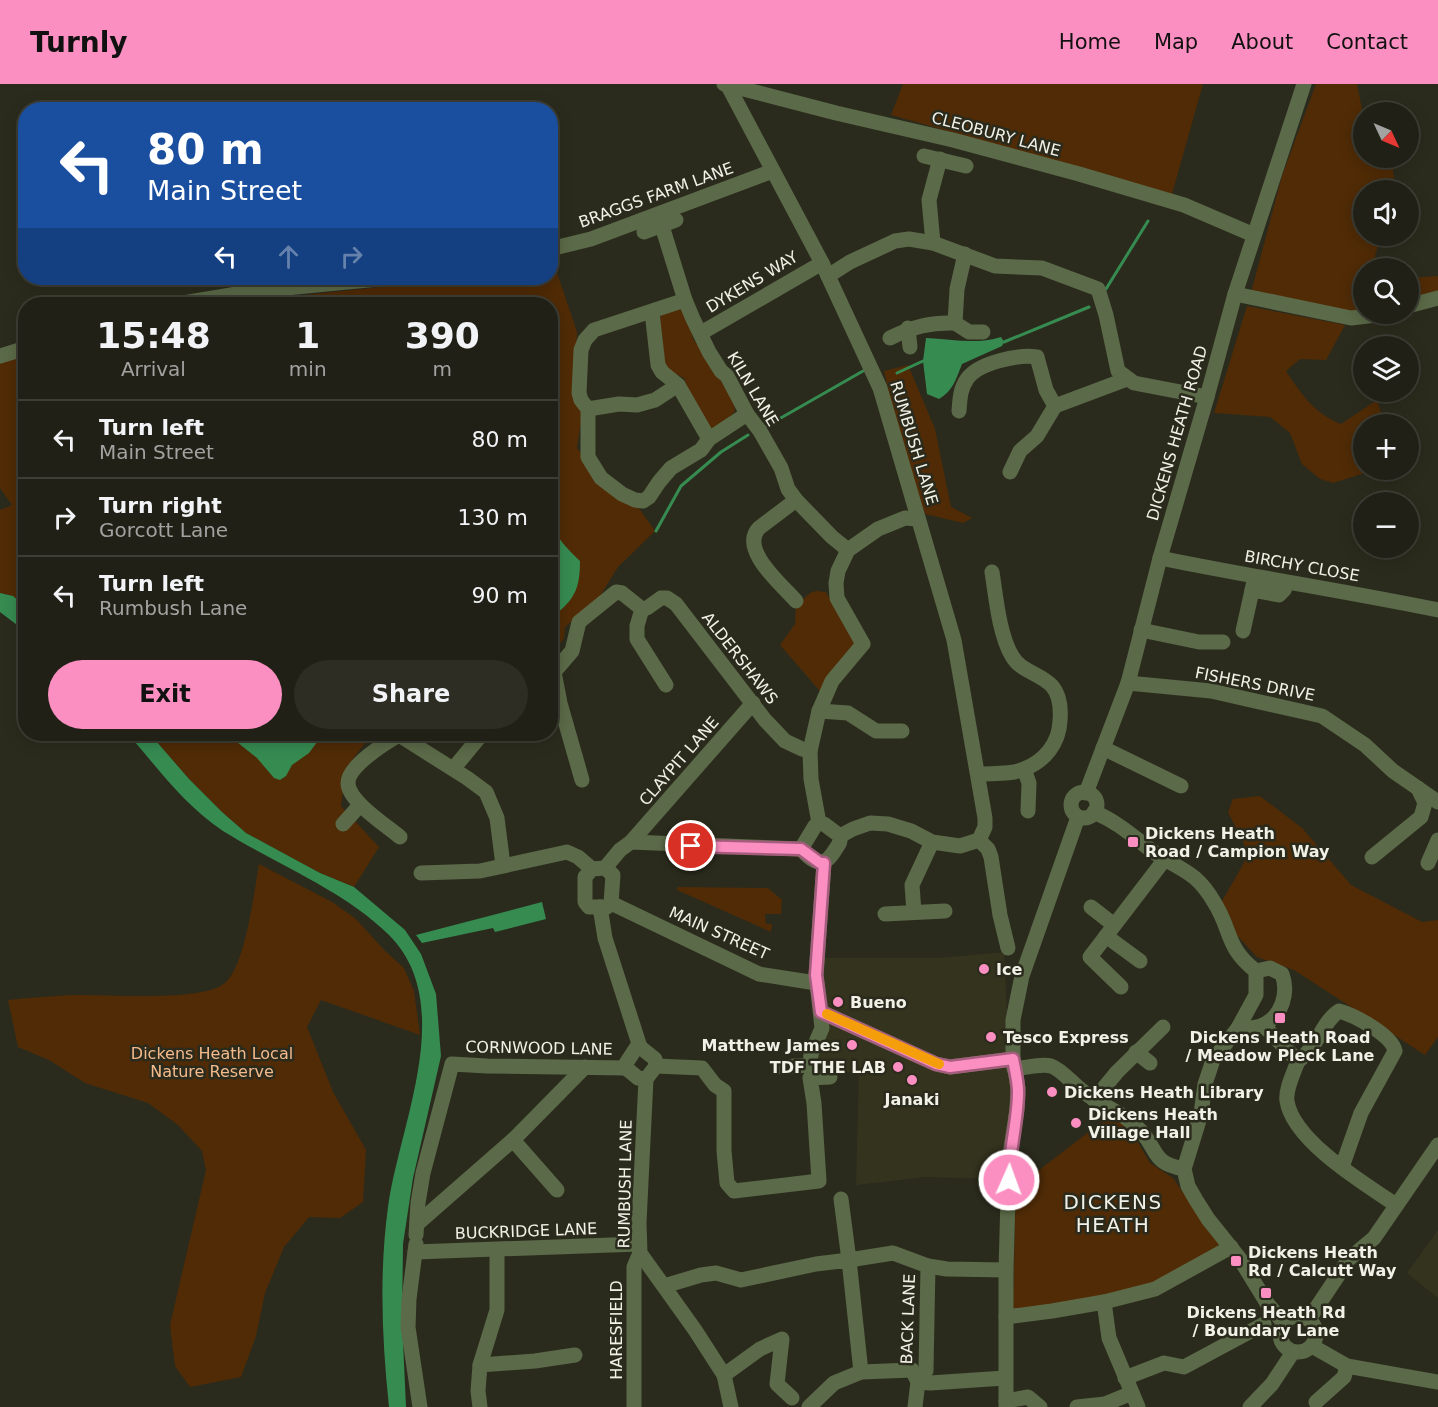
<!DOCTYPE html>
<html lang="en">
<head>
<meta charset="utf-8">
<style>
  body { margin:0; font-family:"DejaVu Sans",sans-serif; background:#2d2d23; color:#f1f3f6; height:100vh; display:flex; flex-direction:column; font-size:22px; white-space:nowrap }
  * { box-sizing:border-box; margin:0 }
  p { font-size:20px; color:#a2a3a1 }
  .icon { flex:none; width:33px; height:33px; fill:none; stroke:currentColor; stroke-width:2; stroke-linecap:round; stroke-linejoin:round }
  .map { position:relative; flex:1; overflow:hidden }
  .side { position:absolute; left:18px; top:213px; width:540px; height:444px; display:flex; flex-direction:column; background:#202016; border-radius:24px; box-shadow:0 3px 15px #0003,0 0 0 2px #3d3e35 }
  .side>* { flex:none }
  .top-card { position:absolute; left:18px; top:18px; width:540px; height:183px; border-radius:24px; box-shadow:0 3px 15px #0003,0 0 0 2px #3d3e35; background:#1a4fa0; color:#fff; overflow:hidden }
  .needle { width:39px; rotate:134deg }
  .fabs { position:absolute; left:1353px; top:18px; display:grid; gap:12px }
  .fabs a { display:grid; place-items:center; width:66px; height:66px; border-radius:50%; background:#202016; box-shadow:0 3px 15px #0003,0 0 0 2px #3d3e35; font-size:30px }
  .pin { position:absolute; display:grid; place-items:center; width:51px; height:51px; color:#fff; margin:-26px; border:3px solid #fff; border-radius:50%; box-shadow:0 2px 6px #0007 }
  .me { position:absolute; width:66px; margin:-33px; rotate:2deg; stroke-linejoin:round; filter:drop-shadow(0 0 4px #0008) }
  .turn { display:flex; align-items:center; gap:21px; height:126px; padding:0 30px; font-size:27px }
  .turn .icon { width:78px; height:78px; stroke-width:2.5 }
  .turn b { display:block; font-size:42px; line-height:51px }
  .lanes { display:flex; align-items:center; height:57px; padding:0 30px; background:#0003; justify-content:center; gap:30px; direction:ltr }
  .lanes .off { opacity:.35 }
  .eta { display:flex; justify-content:space-evenly; align-items:center; height:102px; text-align:center }
  .eta b { font-size:36px; font-weight:600; line-height:42px }
  .cta { display:flex; gap:12px; margin-top:auto; padding:12px 30px }
  .cta a { flex:1; height:69px; border-radius:36px; background:#fc8fc1; color:#111; font-size:24px; font-weight:600; line-height:69px; text-align:center }
  .cta a+a { background:#2d2d23; color:#f1f3f6 }
  ul { padding:0; list-style:none }
  li { display:flex; align-items:center; gap:18px; height:78px; padding:0 30px; border-top:2px solid #3d3e35 }
  li div { flex:1 }
  li b { display:block; font-size:22px }
  li em { font-style:normal }
  header { display:flex; align-items:center; gap:36px; box-sizing:border-box; height:84px; padding:0 30px; background:#fc8fc1; color:#111 }
  header strong { font-size:28px }
  nav { display:flex; gap:33px; margin-inline-start:auto; font-size:21px }
  .map>svg:first-child { display:block }
</style>
</head>
<body>
<header>
<strong>Turnly</strong>
<nav><a>Home</a><a>Map</a><a>About</a><a>Contact</a></nav>
</header>
<div class="map">
<svg width="1438" height="1323" viewBox="0 0 1438 1323">
  <rect width="100%" height="100%" fill="#2b2b1d"/>
  <g fill="#34331e">
    <path d="M1004,868l6,119v50l-7,58 -78,-2 -69,8 3,-113h-43l-1,-19 10,-95h114z"/>
    <path d="M1438,1146v68l-31,-25z"/>
  </g>
  <g fill="#502b06">
    <path d="M903,0h300l-31,110 -281,-79z"/>
    <path d="M1316,0h41l6,30 1,44h26l2,2 3,30h-31v46h17l-6,20 3,12h-14l-1,45 -4,1 -108,-21 31,-117z"/>
    <path d="M551,171l26,77 -2,55 7,28 -5,33 19,24 35,25 24,34 -37,36 -20,32 -33,28 -1,11 -11,15v39l-2,1 -1,-389h-332l249,-26h83z"/>
    <path d="M1438,192v15l-29,9 -1,-22z"/>
    <path d="M1247,222l98,19 -19,35 -26,-1 -14,12c15,23 29,43 55,53l36,-24 8,24h-21v46h10l-41,13 -13,-4 -18,-15 -12,-31 -20,-16 -56,-4z"/>
    <path d="M679,224l9,10 5,21 12,15 29,49 1,8c-5,6 -16,18 -24,17 -13,-2 -23,-39 -27,-50l-19,-9 -4,-10 2,-19 -4,-19 3,-7z"/>
    <path d="M25,271v251l-12,-10 -13,-3v-83l12,-5 -12,-17v-126z"/>
    <path d="M908,281l27,64 16,78 21,11 -9,5 -38,-9 -24,-72 -17,-71z"/>
    <path d="M816,507l10,1 31,56 -37,43 -40,-46 15,-21 1,-18 14,-13z"/>
    <path d="M150,650h222l-26,34 -5,38 38,41 -25,40 -34,-14 -74,-40 -24,-21 -33,-33z"/>
    <path d="M1260,712l42,32 49,57 71,37 16,-2v117l-13,18 -131,-85 -37,-13 -24,-26 -12,-28 28,-49 -21,-42 5,-13z"/>
    <path d="M259,780l73,38 24,17 29,32 19,17 10,23 6,44 -99,-35 -14,27 26,65 33,58 -3,52 -23,16 -31,-1 -25,30 -19,46 -9,43 -15,41 -51,10 -15,-21 -5,-41 36,-155 -4,-19 -24,-26 -30,-22 -63,-20 -36,-23 -31,-13 -10,-47c21,-2 43,-4 64,-5 32,-1 133,8 154,-13 20,-20 28,-90 33,-118z"/>
    <path d="M678,803l90,1 14,12 -1,14h-16l1,10h6l-1,8 -94,-42z"/>
    <path d="M1112,1030l22,22 16,27 23,15 35,51 14,16 -69,40 -80,19 -60,6 3,-127 9,-2z"/>
  </g>
  <g fill="#368b51">
    <path d="M1001,253l3,5 -2,4 -40,18c-6,15 -9,27 -23,35l-12,-5 -4,-33 3,-23c25,1 50,7 75,-1z"/>
    <path d="M550,438c7,16 17,27 30,39 0,25 -4,37 -24,53l-5,-2z"/>
    <path d="M0,509l13,3 12,10v25l-25,-19z"/>
    <path d="M128,650h22l39,45 33,33 24,21 74,40 34,14 51,43 16,24 15,40 5,62 -28,122 -10,66 -1,76 4,87h-17c-7,-66 -10,-134 -1,-200 11,-82 71,-204 0,-273 -45,-44 -112,-70 -165,-103 -38,-25 -66,-64 -95,-97z"/>
    <path d="M227,650h96l-14,19 -17,12 -6,11 -6,4 -6,-2 -17,-20z"/>
    <path d="M542,818l4,17 -51,13 -2,-4 -71,15 -6,-8z"/>
  </g>
  <g fill="none" stroke-linecap="round" stroke-linejoin="round">
    <g stroke="#368b51" stroke-width="3">
      <path d="M1106,205l42,-68"/>
      <path d="M1004,258l85,-35"/>
      <path d="M897,289l26,-12"/>
      <path d="M765,343l98,-56"/>
      <path d="M656,447l25,-45 40,-34 27,-17"/>
    </g>
    <g stroke="#5b6a48" stroke-width="15">
      <path d="M724,0l112,29 117,27 126,34 105,31 70,30"/>
      <path d="M727,0l95,179 58,125 74,252 31,178v9l-6,13 -19,6 -28,-4 -21,-11 -23,-7 -18,-1 -17,6 -13,7"/>
      <path d="M924,72l42,10"/>
      <path d="M662,142l23,74 8,19 16,33 12,19 6,5 20,38 13,17 21,37 7,21 8,11 36,37 16,13"/>
      <path d="M644,148l32,-12"/>
      <path d="M933,159l-4,-43 11,-41"/>
      <path d="M550,165l41,-10 182,-68"/>
      <path d="M965,170l-8,35 -2,34 14,9h14"/>
      <path d="M828,192l22,-14 45,-21 14,-2 24,4 62,23 47,2 56,21 8,26 12,56 16,12 73,14"/>
      <path d="M1235,210l116,24 33,-4"/>
      <path d="M685,216l-91,30 -9,10 -4,10 -2,43 2,7 7,9v48l13,21 21,16 13,6 8,1 6,-4 10,-15 12,-14 30,-18 8,-11 38,-25"/>
      <path d="M177,220l78,-13 134,-13"/>
      <path d="M1408,222l30,-8"/>
      <path d="M652,228l6,53 4,7 16,13 31,54"/>
      <path d="M908,244l2,19"/>
      <path d="M701,249l121,-70"/>
      <path d="M890,254c22,-11 41,-16 65,-15"/>
      <path d="M0,272l26,-8"/>
      <path d="M1055,322l72,-27"/>
      <path d="M588,325l31,-5 18,1 18,-5 23,-15"/>
      <path d="M959,327c1,-12 1,-22 8,-32 11,-16 51,-25 70,-22l9,33 9,16 -18,30 -17,15 -10,21"/>
      <path d="M796,416l-37,28c-20,21 22,56 37,73"/>
      <path d="M1160,474c92,19 185,33 278,52"/>
      <path d="M1252,506l27,5 5,-5 3,-7"/>
      <path d="M642,525l-5,17v13l29,46"/>
      <path d="M1141,546l58,12h24"/>
      <path d="M1243,547l12,-54"/>
      <path d="M1128,599l83,8 111,25 43,29 28,26 45,31"/>
      <path d="M819,627l29,2 28,18h26"/>
      <path d="M1103,664l78,38"/>
      <path d="M453,685l29,-35"/>
      <path d="M1024,685l5,14 -1,28"/>
      <path d="M979,690c14,-1 32,1 45,-5 21,-8 35,-26 36,-48 1,-12 0,-26 -8,-35 -12,-13 -31,-14 -40,-30 -13,-22 -16,-59 -20,-84"/>
      <path d="M582,696l-22,-77 -6,-31 18,-21 7,-29 37,-30 6,1 20,16 5,-1 14,-10h6l9,6 89,116 20,21 17,8 8,2"/>
      <circle cx="1084" cy="721" r="13"/>
      <path d="M1086,709l42,-110 32,-125 47,-161 28,-103 69,-210"/>
      <path d="M1094,728c24,10 41,26 61,41 27,18 41,18 59,49 18,28 11,45 42,69l14,-3 12,6c7,19 0,42 -19,51 -8,4 -17,3 -25,3"/>
      <path d="M819,739l-8,-44 -1,-28 9,-40 13,-30 31,-37 -26,-46 -1,-15 2,-12 10,-21 30,-21 27,-11 13,1"/>
      <path d="M819,739l5,1 16,12c1,6 -1,8 -5,14 -11,18 -20,15 -34,-1l14,-23z"/>
      <path d="M343,740l17,-19"/>
      <path d="M400,753c-13,-11 -52,-36 -52,-54 0,-17 37,-40 51,-48l68,43 19,14 11,26 6,47"/>
      <path d="M979,756l9,9 3,8 9,58 8,33"/>
      <path d="M631,758l122,-139"/>
      <path d="M1372,773l49,-40 4,-14 -7,-15"/>
      <path d="M1428,779l10,-23"/>
      <path d="M605,784l15,-18 11,-8 170,7"/>
      <path d="M605,784l8,7 -2,28 -4,4h-18l-4,-5v-25l7,-8z"/>
      <path d="M421,789l59,-2 87,-19 11,5 14,12"/>
      <path d="M611,819l148,71 57,9"/>
      <path d="M600,823l5,31 35,109"/>
      <path d="M1091,823l23,18"/>
      <path d="M914,828l-2,-27 20,-43"/>
      <path d="M885,830l60,-3"/>
      <path d="M1106,852l34,25"/>
      <path d="M1256,887v24l-18,33 -25,32 -8,24 -4,30 -17,55 4,17 8,14 12,19 32,40 27,44 16,19"/>
      <path d="M1121,903l-31,-30 75,-98"/>
      <path d="M821,928l115,52 14,3 63,-8"/>
      <path d="M1263,941l35,36c-4,11 -13,29 -11,40 6,40 78,83 109,104"/>
      <path d="M1136,968l14,11"/>
      <path d="M1298,977c20,-14 24,-39 41,-50 15,4 53,24 56,40l-34,62 -19,54"/>
      <path d="M656,982l46,2 13,17 9,6v60l3,32 7,8 85,-10 -5,-78 -4,-25 20,-1"/>
      <path d="M782,983l28,-2 1,-11 11,-26 -6,-53 8,-112"/>
      <path d="M1014,985c12,-1 27,-6 37,-3 11,4 20,16 29,23 20,17 44,23 61,42 18,21 11,32 43,38"/>
      <path d="M646,995l-8,-1 -12,-10 -1,-3 11,-17 4,-1 15,12 1,7 -10,13 -7,144 1,30 55,77 29,45 7,32"/>
      <path d="M1094,1016l23,-28 46,-45"/>
      <path d="M513,1056l44,50"/>
      <path d="M841,1115l8,61 44,-7 35,13 19,3 59,1"/>
      <path d="M417,1140l96,-84 72,-73"/>
      <path d="M416,1151l2,-32 5,-30 29,-109 35,2 139,2"/>
      <path d="M416,1160l-7,55 -1,28 12,80"/>
      <path d="M415,1168l224,-8"/>
      <path d="M664,1202l37,-11 15,-2 25,7 75,-16 33,-4 12,112"/>
      <path d="M1104,1218l5,36 29,69"/>
      <circle cx="1298" cy="1250" r="18"/>
      <path d="M1006,1233l46,-6 52,-9 51,-13 76,-42"/>
      <path d="M1309,1235l40,-60 25,-21 64,-93"/>
      <path d="M1312,1262l35,20 91,16"/>
      <path d="M480,1281l55,-4 40,-6"/>
      <path d="M724,1291l36,-26 22,-10 -5,45 15,14"/>
      <path d="M1125,1294l39,-15 20,4 80,-43"/>
      <path d="M1006,1317l22,-4 12,10"/>
      <path d="M1316,1318l28,-25 3,-11"/>
      <path d="M480,1323l-2,-16 2,-26 17,-55v-60"/>
      <path d="M634,1323v-140l6,-14"/>
      <path d="M809,1323l25,-24 27,-11 51,-2 6,12 12,1 75,-5"/>
      <path d="M915,1323l3,-25 8,-11 2,-105"/>
      <path d="M1006,1323v-137l3,-109 8,-52 1,-21 -5,-29v-39l9,-44 56,-159"/>
      <path d="M1077,1323l28,-3 27,-11"/>
      <path d="M1250,1323l22,-23 21,-32"/>
    </g>
  </g>
  <g fill="none" stroke-linecap="round" stroke-linejoin="round">
    <g stroke="#a45d7d" stroke-width="15">
      <path id="route" d="M691,762l110,3 19,14h4l-8,112 5,37 115,52 14,3 63,-8c2,11 5,22 5,33 0,29 -9,58 -9,88"/>
    </g>
    <use href="#route" stroke="#fc8fc1" stroke-width="10"/>
    <path stroke="#f59e0b" stroke-width="10" d="M827,930l112,50"/>
  </g>
  <g fill="#fc8fc1" stroke="#2b2b1d" stroke-width="2">
    <rect x="1127" y="752" width="12" height="12" rx="3"/>
    <circle cx="984" cy="885" r="6"/>
    <circle cx="838" cy="918" r="6"/>
    <rect x="1274" y="928" width="12" height="12" rx="3"/>
    <circle cx="991" cy="953" r="6"/>
    <circle cx="852" cy="961" r="6"/>
    <circle cx="898" cy="983" r="6"/>
    <circle cx="912" cy="996" r="6"/>
    <circle cx="1052" cy="1008" r="6"/>
    <circle cx="1076" cy="1039" r="6"/>
    <rect x="1230" y="1171" width="12" height="12" rx="3"/>
    <rect x="1260" y="1203" width="12" height="12" rx="3"/>
  </g>
  <g text-anchor="middle" dominant-baseline="central" stroke-width="5" stroke-linejoin="round" paint-order="stroke">
    <g font-size="16" fill="#f2f1e8" stroke="#2b2b1d">
      <text transform="translate(996 50) rotate(15)">CLEOBURY LANE</text>
      <text transform="translate(656 111) rotate(-20)">BRAGGS FARM LANE</text>
      <text transform="translate(752 198) rotate(-31)">DYKENS WAY</text>
      <text transform="translate(753 305) rotate(59)">KILN LANE</text>
      <text transform="translate(1177 349) rotate(-74)">DICKENS HEATH ROAD</text>
      <text transform="translate(914 359) rotate(73)">RUMBUSH LANE</text>
      <text transform="translate(1302 482) rotate(10)">BIRCHY CLOSE</text>
      <text transform="translate(740 574) rotate(52)">ALDERSHAWS</text>
      <text transform="translate(1255 600) rotate(11)">FISHERS DRIVE</text>
      <text transform="translate(679 677) rotate(-49)">CLAYPIT LANE</text>
      <text transform="translate(719 849) rotate(24)">MAIN STREET</text>
      <text transform="translate(539 964) rotate(1)">CORNWOOD LANE</text>
      <text transform="translate(625 1100) rotate(-89)">RUMBUSH LANE</text>
      <text transform="translate(526 1147) rotate(-2)">BUCKRIDGE LANE</text>
      <text transform="translate(908 1235) rotate(-88)">BACK LANE</text>
      <text transform="translate(616 1246) rotate(-90)">HARESFIELD</text>
    </g>
    <g font-size="16" font-weight="bold" fill="#f2f1e8" stroke="#2b2b1d" text-anchor="start">
      <text x="1145" y="749">Dickens Heath<tspan x="1145" dy="18">Road / Campion Way</tspan></text>
      <text x="996" y="885">Ice</text>
      <text x="850" y="918">Bueno</text>
      <text x="1003" y="953">Tesco Express</text>
      <text x="1280" y="953" text-anchor="middle">Dickens Heath Road<tspan x="1280" dy="18">/ Meadow Pleck Lane</tspan></text>
      <text x="840" y="961" text-anchor="end">Matthew James</text>
      <text x="886" y="983" text-anchor="end">TDF THE LAB</text>
      <text x="1064" y="1008">Dickens Heath Library</text>
      <text x="912" y="1015" text-anchor="middle">Janaki</text>
      <text x="1088" y="1030">Dickens Heath<tspan x="1088" dy="18">Village Hall</tspan></text>
      <text x="1248" y="1168">Dickens Heath<tspan x="1248" dy="18">Rd / Calcutt Way</tspan></text>
      <text x="1266" y="1228" text-anchor="middle">Dickens Heath Rd<tspan x="1266" dy="18">/ Boundary Lane</tspan></text>
    </g>
    <g font-size="16" fill="#f4ba8b" stroke="#2b2b1d">
      <text x="212" y="969">Dickens Heath Local<tspan x="212" dy="18">Nature Reserve</tspan></text>
    </g>
    <g font-size="20" letter-spacing="1.5" fill="#f2f1e8" stroke="#2b2b1d">
      <text x="1113" y="1118">DICKENS<tspan x="1113" dy="23">HEATH</tspan></text>
    </g>
  </g>
</svg>
<div class="fabs">
<a><svg class="needle" viewBox="-14 -14 28 28"><path d="M0-13l5 13h-10z" fill="#e53935"/><path d="M0 13l5-13h-10z" fill="#a2a3a1"/></svg></a>
<a><svg class="icon" aria-label="sound" viewBox="0 0 24 24"><path d="M4 9h4l5-4v14l-5-4H4zM17 9q2 3 0 6"/></svg></a>
<a><svg class="icon" aria-label="search" viewBox="0 0 24 24"><circle cx="10" cy="10" r="6"/><path d="M15 15l6 6"/></svg></a>
<a><svg class="icon" aria-label="layers" viewBox="0 0 24 24"><path d="M12 4l9 5-9 5-9-5zM3 14l9 5 9-5"/></svg></a>
<a>+</a>
<a>−</a>
</div>
<div class="pin" style="left:691px;top:762px;background:#d93025"><svg class="icon" aria-label="arrive" viewBox="0 0 24 24"><path d="M6 21V4h12l-3 4 3 4H6"/></svg></div>
<svg class="me" style="left:1009px;top:1096px" viewBox="-20 -20 40 40"><circle r="17" fill="#fc8fc1" stroke="#fff" stroke-width="3"/><path d="M0-11L8 9 0 5-8 9z" fill="#fff"/></svg>
<div class="top-card">
<div class="turn"><svg class="icon" aria-label="left" viewBox="0 0 24 24"><path d="M17 20v-9H6M10 6l-5 5 5 5"/></svg><div><b>80 m</b>Main Street</div></div>
<div class="lanes"><svg class="icon" aria-label="left" viewBox="0 0 24 24"><path d="M17 20v-9H6M10 6l-5 5 5 5"/></svg><svg class="icon off" aria-label="ahead" viewBox="0 0 24 24"><path d="M12 20V5M6 11l6-6 6 6"/></svg><svg class="icon off" aria-label="right" viewBox="0 0 24 24"><path d="M7 20v-9h11M14 6l5 5-5 5"/></svg></div>
</div>
<section class="side">
<div class="eta">
<div><b>15:48</b><p>Arrival</p></div>
<div><b>1</b><p>min</p></div>
<div><b>390</b><p>m</p></div>
</div>
<ul>
<li><svg class="icon" aria-label="left" viewBox="0 0 24 24"><path d="M17 20v-9H6M10 6l-5 5 5 5"/></svg><div><b>Turn left</b><p>Main Street</p></div><em>80 m</em></li>
<li><svg class="icon" aria-label="right" viewBox="0 0 24 24"><path d="M7 20v-9h11M14 6l5 5-5 5"/></svg><div><b>Turn right</b><p>Gorcott Lane</p></div><em>130 m</em></li>
<li><svg class="icon" aria-label="left" viewBox="0 0 24 24"><path d="M17 20v-9H6M10 6l-5 5 5 5"/></svg><div><b>Turn left</b><p>Rumbush Lane</p></div><em>90 m</em></li>
</ul>
<div class="cta"><a>Exit</a><a>Share</a></div>
</section>
</div>
</body>
</html>
